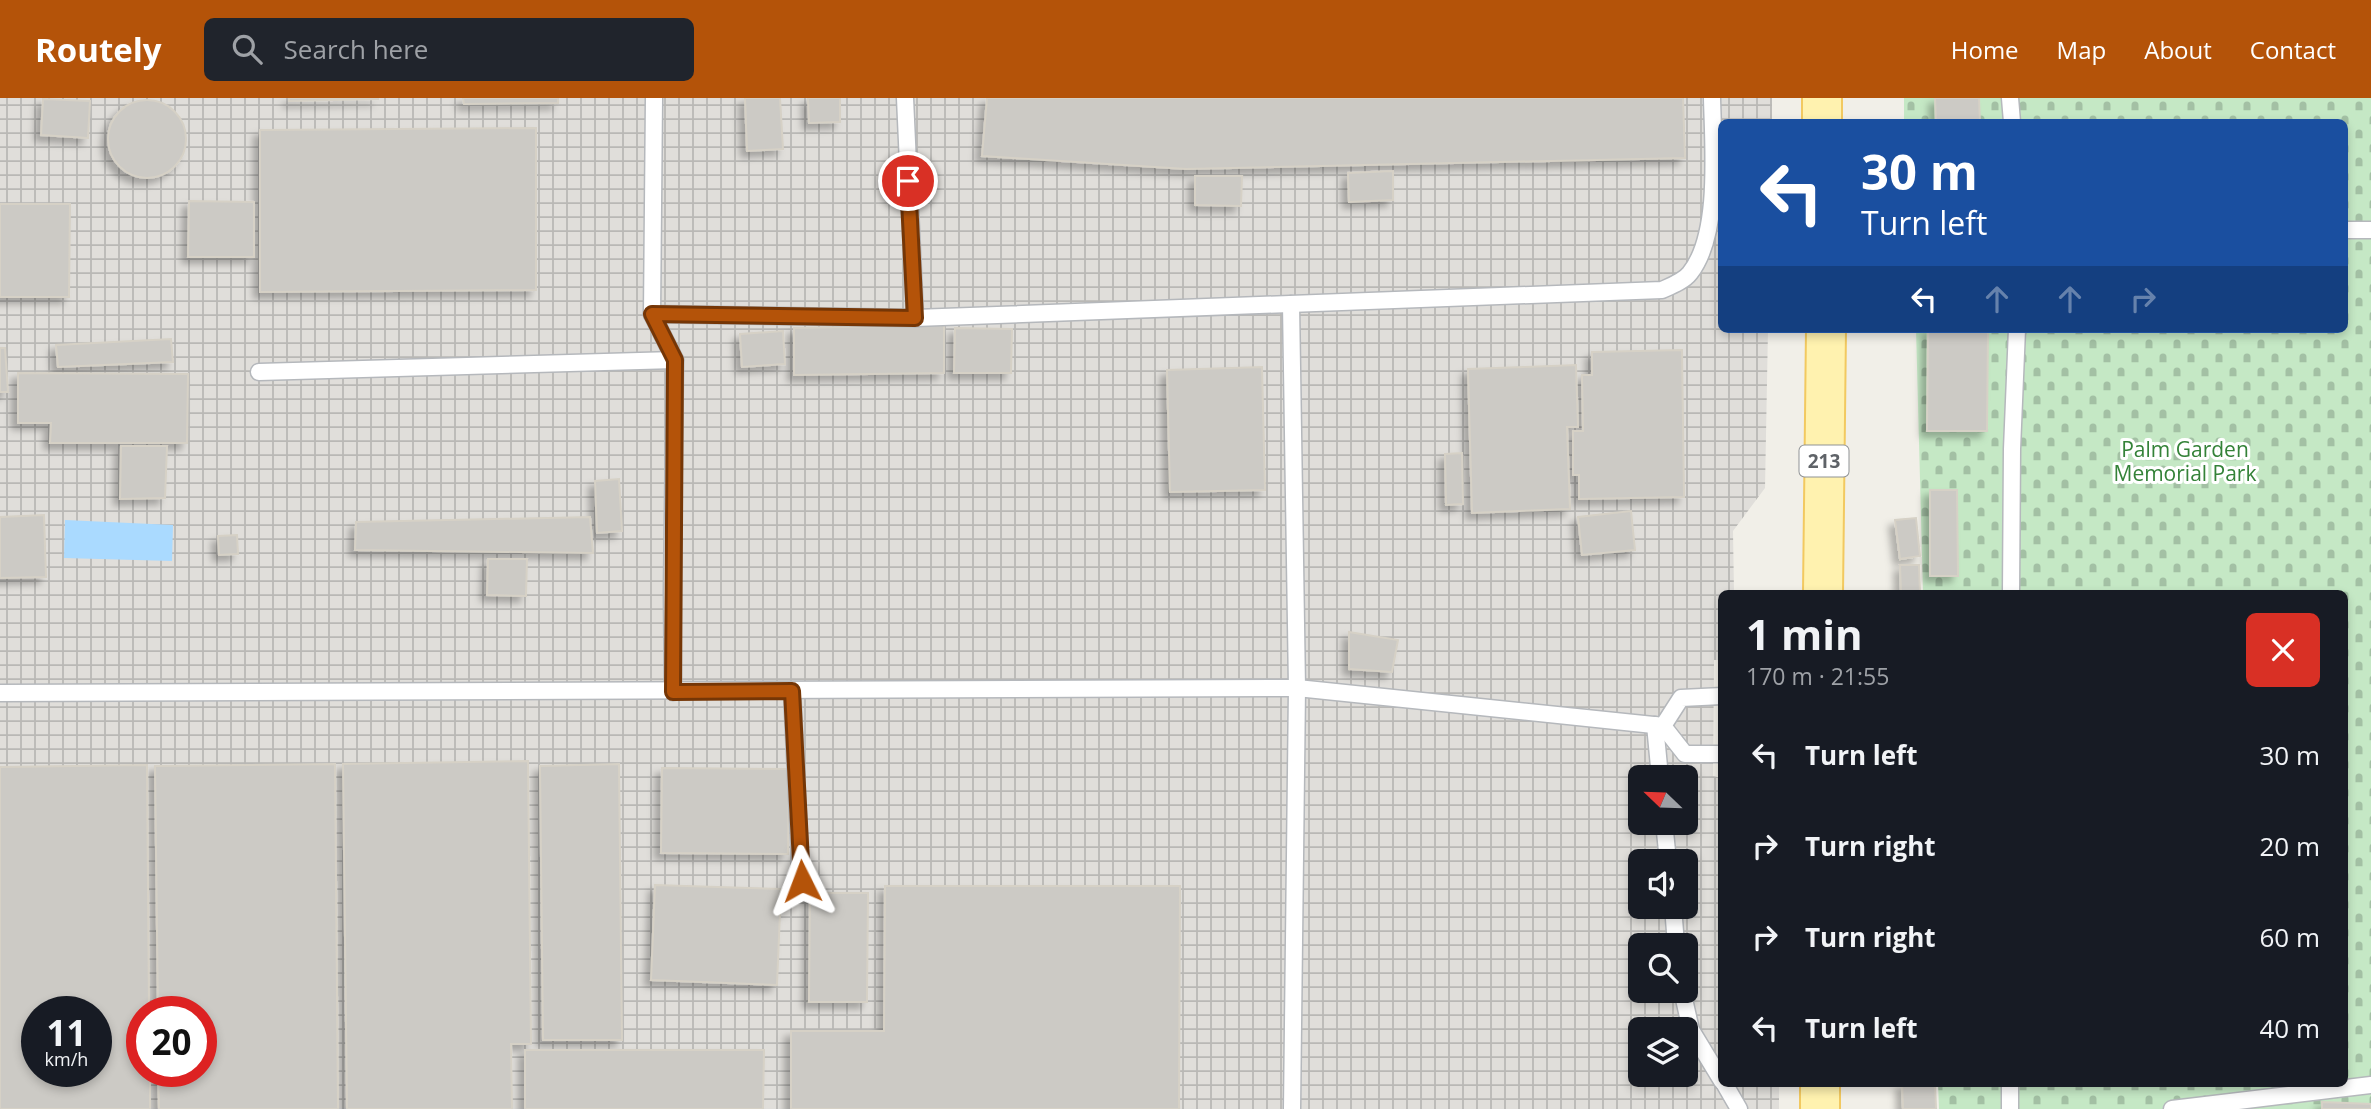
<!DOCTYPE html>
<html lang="en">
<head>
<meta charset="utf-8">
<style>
  body { margin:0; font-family:"Open Sans",sans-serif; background:#20242c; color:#f1f3f6; height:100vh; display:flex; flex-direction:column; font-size:26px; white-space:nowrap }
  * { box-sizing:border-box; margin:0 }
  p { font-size:23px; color:#9ea1a6 }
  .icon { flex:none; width:38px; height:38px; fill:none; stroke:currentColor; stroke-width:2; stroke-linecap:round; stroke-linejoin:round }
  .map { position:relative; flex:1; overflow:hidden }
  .sheet { position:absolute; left:1718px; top:492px; width:630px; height:497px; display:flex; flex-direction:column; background:#171b24; border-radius:10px; box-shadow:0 4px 10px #0003 }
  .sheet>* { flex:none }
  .banner { position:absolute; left:1718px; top:21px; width:630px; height:214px; border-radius:10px; box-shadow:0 4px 10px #0003; background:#1a4fa0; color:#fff; overflow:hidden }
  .needle { width:46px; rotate:293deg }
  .tools { position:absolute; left:1628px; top:667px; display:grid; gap:14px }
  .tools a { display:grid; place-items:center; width:70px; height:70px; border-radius:10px; background:#171b24; box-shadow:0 4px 10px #0003; font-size:35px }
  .speed { position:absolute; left:21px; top:898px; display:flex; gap:14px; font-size:35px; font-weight:700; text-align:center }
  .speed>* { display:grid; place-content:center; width:91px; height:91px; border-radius:50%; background:#171b24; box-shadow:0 4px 10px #0003; line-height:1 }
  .speed small { font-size:18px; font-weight:400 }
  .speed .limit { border:10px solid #d22; background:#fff; color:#111 }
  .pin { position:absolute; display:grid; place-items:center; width:60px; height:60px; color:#fff; margin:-30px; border:4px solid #fff; border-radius:50%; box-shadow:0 2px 7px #0007 }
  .me { position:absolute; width:77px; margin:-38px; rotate:357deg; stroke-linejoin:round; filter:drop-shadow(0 0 5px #0008) }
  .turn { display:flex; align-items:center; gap:24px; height:147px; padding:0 28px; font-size:32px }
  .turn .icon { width:91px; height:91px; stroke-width:2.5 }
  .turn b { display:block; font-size:49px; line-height:60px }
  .lanes { display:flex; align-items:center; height:66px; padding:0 28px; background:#0003; justify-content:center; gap:35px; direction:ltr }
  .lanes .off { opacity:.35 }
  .round { display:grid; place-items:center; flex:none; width:74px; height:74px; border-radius:10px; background:#20242c }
  .headline { display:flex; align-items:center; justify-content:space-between; height:119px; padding:0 28px }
  h1 { font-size:42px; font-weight:700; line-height:52px }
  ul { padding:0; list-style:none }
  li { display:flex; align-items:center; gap:21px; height:91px; padding:0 28px }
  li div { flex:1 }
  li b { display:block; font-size:26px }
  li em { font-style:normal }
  header { display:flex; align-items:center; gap:42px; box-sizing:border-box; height:98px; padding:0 35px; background:#b45309; color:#fff }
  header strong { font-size:33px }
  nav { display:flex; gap:38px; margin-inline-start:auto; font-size:24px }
  .search { width:490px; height:63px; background:#20242c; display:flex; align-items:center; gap:18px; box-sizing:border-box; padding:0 24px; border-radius:10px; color:#9ea1a6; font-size:26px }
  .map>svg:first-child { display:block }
</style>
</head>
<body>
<header>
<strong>Routely</strong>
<div class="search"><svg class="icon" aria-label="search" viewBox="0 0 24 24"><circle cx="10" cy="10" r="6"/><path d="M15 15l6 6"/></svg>Search here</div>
<nav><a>Home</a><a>Map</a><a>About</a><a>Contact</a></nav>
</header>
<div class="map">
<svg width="2371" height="1011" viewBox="0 0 2371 1011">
  <defs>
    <pattern id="industrial-grid" width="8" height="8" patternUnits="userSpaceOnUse" patternTransform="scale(1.75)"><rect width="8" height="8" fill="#e0deda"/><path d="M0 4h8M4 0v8" fill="none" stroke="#b9b8b5"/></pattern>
    <pattern id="cemetery-stones" width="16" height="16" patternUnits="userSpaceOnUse" patternTransform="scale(1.75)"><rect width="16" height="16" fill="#c5e8c5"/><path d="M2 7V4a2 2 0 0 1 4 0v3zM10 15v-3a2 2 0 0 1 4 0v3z" fill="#a3c0a4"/></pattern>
    <filter id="shadow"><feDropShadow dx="-6" dy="6" stdDeviation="3.5" flood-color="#0004"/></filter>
  </defs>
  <rect width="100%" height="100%" fill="#f1efe8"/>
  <path fill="url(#industrial-grid)" fill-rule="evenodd" d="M0,0h1772v24h-50v207h46l-3,159 -32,43 1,62h-12v67h-8l-1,116 9,2v305h57v26h-1779zM1640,679h45v45h-45zM1640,763h45v45h-45zM1640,847h45v45h-45zM37,914h59v59h-59zM142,914h59v59h-59zM1640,931h45v45h-45z"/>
  <path fill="url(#cemetery-stones)" d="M1904,0h467v1011h-432l-1,-26h407v-490h-422l-7,-264h429v-207h-441z"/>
  <path fill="#aadaff" d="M65,422l108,5 -1,36 -108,-3z"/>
  <g fill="#cccac5" stroke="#d6d1c6" stroke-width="2" fill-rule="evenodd" filter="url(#shadow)">
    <path d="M289,0h89v1l-89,2z"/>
    <path d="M463,0h95v5l-94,1z"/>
    <path d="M745,0h35l3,51 -36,2z"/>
    <path d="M808,0h32v24l-31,1z"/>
    <path d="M987,0h696l2,60 -499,11 -204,-13z"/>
    <path d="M1935,0h44l1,24h-44z"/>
    <path d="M43,1l47,2 -2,37 -47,-3z"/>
    <circle cx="147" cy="41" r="39"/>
    <path d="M536,30v162l-276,2v-162z"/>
    <path d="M1393,73v29l-44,2 -1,-29z"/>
    <path d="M1195,78h47l-1,30 -46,-1z"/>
    <path d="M189,103l65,1v55h-66z"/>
    <path d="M0,106h70l-1,93h-69z"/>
    <path d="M944,227v48l-150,2v-47z"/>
    <path d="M955,230l57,1 -1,44h-57z"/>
    <path d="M1928,231h60l-1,102h-60z"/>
    <path d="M783,233l2,33 -43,3 -2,-33z"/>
    <path d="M171,241l2,23 -115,5 -2,-22z"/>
    <path d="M0,250h5l3,44h-8z"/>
    <path d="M1682,252l2,147 -105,2v-24h-6v-44h10l-1,-56h10v-23z"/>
    <path d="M1576,267l2,62h-11l3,82 -98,4 -4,-144z"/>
    <path d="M1262,269l3,123 -95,2 -3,-122z"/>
    <path d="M18,275l170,1 -1,69h-137l1,-20h-33z"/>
    <path d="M121,348h46l-2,52 -45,1z"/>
    <path d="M1462,355l1,51 -17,1 -1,-51z"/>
    <path d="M619,381l3,52 -25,2 -2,-52z"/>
    <path d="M1930,392h27l1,86h-28z"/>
    <path d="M1631,413l4,39 -53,5 -4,-38z"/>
    <path d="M44,417l2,62 -46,1v-61z"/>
    <path d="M590,419l3,36 -238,-3 1,-28z"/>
    <path d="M1916,420l4,38 -20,3 -5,-39z"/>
    <path d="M237,437l1,19 -19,1 -1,-19z"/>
    <path d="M488,461h39l-1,37 -39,-1z"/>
    <path d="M1900,467h19l1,28h-19z"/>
    <path d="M1349,534l49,8 -6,32 -43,-3z"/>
    <path d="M528,663l3,283h-20l1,65h-165l-4,-345z"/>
    <path d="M335,666l3,345h-179l-1,-38h43v-59h-43l-3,-246z"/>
    <path d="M619,666l3,276h-79l-3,-274z"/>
    <path d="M147,667l2,247h-7v59h8v38h-150v-342zM37,914h59v59h-59z"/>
    <path d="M662,670l127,1 -1,85 -127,-1z"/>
    <path d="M655,787l126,4 -4,96 -126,-5z"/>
    <path d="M885,788h295l-1,223h-388v-78h93z"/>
    <path d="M810,795h58l-1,109h-58z"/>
    <path d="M525,952h239l-1,59h-238z"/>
    <path d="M1902,985h33l1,26h-33z"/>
    <path d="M2322,1004l49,2v5h-49z"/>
  </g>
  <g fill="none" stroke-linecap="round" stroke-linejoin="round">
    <g stroke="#b5b8bc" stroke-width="19">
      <g id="service">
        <path d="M654,0l-2,216 23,46 -3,232 1,100"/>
        <path d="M905,0l10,220"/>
        <path d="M2010,0l2,24"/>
        <path d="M2345,132h26"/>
        <path d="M1291,206l6,384 -5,421"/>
        <path d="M652,216l263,4 747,-28c9,-4 22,-9 28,-17 31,-39 23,-127 22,-175"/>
        <path d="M259,274l416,-12"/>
        <path d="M2011,495l1,-144 5,-120"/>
        <path d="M792,593l9,190"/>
        <path d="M0,595l1297,-5 366,38 22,28h37"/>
        <path d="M1655,627l5,52"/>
        <path d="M1663,628l18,-28 41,-2"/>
        <path d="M1664,724l4,39"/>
        <path d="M1673,808l3,39"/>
        <path d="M1682,892l9,40 31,51"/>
        <path d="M1724,985l15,26"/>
        <path d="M2010,985v26"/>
        <path d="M2172,1011l199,-24"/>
      </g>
    </g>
    <g stroke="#f2c960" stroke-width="42">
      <g id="primary">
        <path d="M1822,0v24"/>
        <path d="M1823,495l3,-264"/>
        <path d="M1820,985v26"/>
      </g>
    </g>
    <use href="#service" stroke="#fff" stroke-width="16"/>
    <use href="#primary" stroke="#fff2af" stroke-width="38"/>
  </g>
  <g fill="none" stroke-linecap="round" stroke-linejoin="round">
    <g stroke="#753606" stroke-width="18">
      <path id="route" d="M802,783l-10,-190 -119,1 2,-332 -23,-46 263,4 -7,-137"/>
    </g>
    <use href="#route" stroke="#b45309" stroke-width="12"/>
  </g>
  <g text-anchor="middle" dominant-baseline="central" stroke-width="6" stroke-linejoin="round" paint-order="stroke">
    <rect fill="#fff" stroke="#8f9295" stroke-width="2" x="1799.5" y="347.5" width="49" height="31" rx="5"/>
    <g font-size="19" font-weight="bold" fill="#5f6368">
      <text x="1824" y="363">213</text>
    </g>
    <g font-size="21" fill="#348238" stroke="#fff">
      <text x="2185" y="351">Palm Garden<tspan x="2185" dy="24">Memorial Park</tspan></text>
    </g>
  </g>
</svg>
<div class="tools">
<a><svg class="needle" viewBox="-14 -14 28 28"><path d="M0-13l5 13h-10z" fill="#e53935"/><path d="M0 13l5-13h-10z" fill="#9ea1a6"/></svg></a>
<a><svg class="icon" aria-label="sound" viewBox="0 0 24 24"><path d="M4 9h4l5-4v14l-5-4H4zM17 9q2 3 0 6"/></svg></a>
<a><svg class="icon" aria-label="search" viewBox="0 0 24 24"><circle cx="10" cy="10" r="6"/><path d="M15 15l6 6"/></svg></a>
<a><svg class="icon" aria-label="layers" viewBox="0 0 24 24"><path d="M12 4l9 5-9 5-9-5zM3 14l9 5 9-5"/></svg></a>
</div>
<div class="speed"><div>11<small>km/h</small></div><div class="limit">20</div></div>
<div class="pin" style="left:908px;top:83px;background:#d93025"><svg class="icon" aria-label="arrive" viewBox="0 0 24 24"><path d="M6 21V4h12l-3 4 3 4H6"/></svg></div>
<svg class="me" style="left:802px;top:783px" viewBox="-20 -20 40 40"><path d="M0-17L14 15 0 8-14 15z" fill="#b45309" stroke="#fff" stroke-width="4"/></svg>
<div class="banner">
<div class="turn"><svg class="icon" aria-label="left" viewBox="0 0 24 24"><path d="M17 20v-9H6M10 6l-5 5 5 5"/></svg><div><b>30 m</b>Turn left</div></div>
<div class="lanes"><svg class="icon" aria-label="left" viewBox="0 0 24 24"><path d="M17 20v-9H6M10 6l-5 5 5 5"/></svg><svg class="icon off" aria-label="ahead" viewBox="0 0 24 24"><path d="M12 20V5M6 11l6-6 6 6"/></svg><svg class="icon off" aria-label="ahead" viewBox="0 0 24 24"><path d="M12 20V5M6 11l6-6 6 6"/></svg><svg class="icon off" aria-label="right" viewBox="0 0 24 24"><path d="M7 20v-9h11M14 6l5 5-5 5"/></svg></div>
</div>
<section class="sheet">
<div class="headline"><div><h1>1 min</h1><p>170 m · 21:55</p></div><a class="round" style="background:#d93025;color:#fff"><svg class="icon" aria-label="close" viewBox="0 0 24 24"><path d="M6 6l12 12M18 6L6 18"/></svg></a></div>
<ul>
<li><svg class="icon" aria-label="left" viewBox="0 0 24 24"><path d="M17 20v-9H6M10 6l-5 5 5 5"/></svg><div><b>Turn left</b></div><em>30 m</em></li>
<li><svg class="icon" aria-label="right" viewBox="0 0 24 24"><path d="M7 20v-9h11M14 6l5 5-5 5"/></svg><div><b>Turn right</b></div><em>20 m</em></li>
<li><svg class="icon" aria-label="right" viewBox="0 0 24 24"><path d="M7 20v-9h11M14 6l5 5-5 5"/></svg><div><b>Turn right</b></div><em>60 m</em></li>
<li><svg class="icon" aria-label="left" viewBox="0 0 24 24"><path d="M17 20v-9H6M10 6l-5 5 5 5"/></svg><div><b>Turn left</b></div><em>40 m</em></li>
</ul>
</section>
</div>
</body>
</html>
